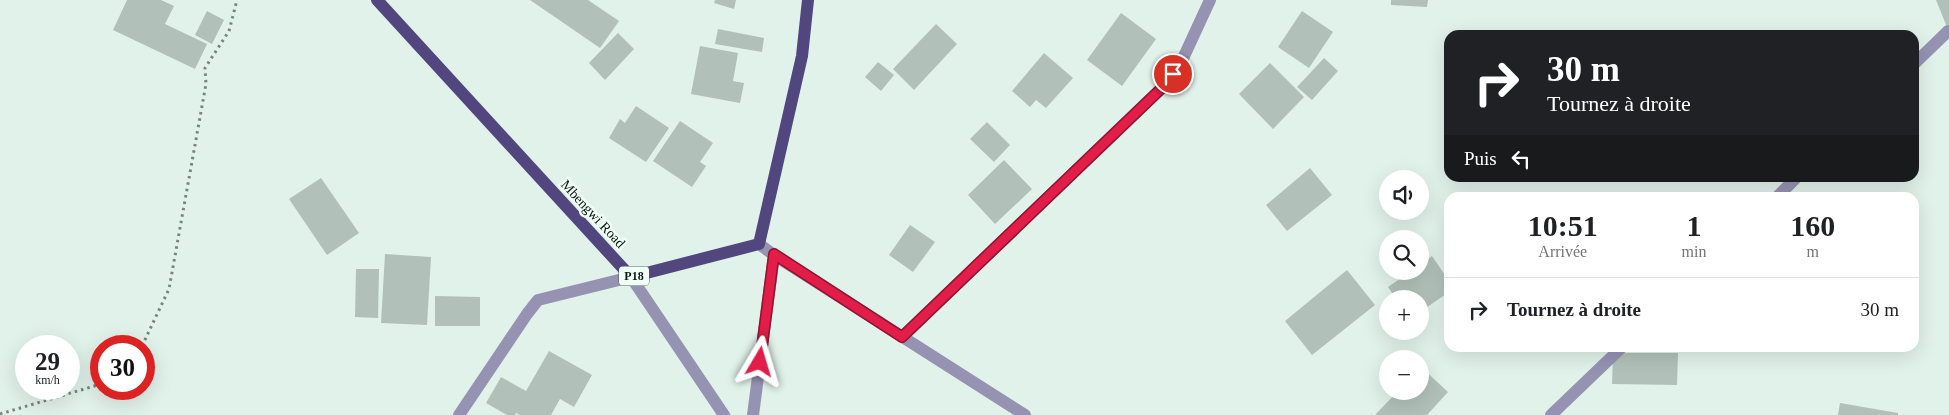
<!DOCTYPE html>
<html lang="fr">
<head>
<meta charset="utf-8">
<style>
  body { margin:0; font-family:Georgia,serif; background:#f6f6f6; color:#202124; height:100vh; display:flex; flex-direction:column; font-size:19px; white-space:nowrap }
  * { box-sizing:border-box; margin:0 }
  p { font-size:16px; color:#757577 }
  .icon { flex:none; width:28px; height:28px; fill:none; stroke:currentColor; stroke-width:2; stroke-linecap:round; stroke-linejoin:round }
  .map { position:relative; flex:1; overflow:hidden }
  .side { position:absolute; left:1444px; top:192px; width:475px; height:160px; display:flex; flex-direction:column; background:#fff; border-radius:15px; box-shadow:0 5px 20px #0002 }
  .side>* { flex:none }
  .top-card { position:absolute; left:1444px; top:30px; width:475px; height:152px; border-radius:15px; box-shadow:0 5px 20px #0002; background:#202124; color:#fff; overflow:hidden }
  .controls { position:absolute; left:1379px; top:170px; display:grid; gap:10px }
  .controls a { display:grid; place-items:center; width:50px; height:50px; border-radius:50%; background:#fff; box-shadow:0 5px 20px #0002; font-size:25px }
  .speed { position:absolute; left:15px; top:335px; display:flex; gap:10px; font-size:25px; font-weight:700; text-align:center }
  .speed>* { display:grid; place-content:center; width:65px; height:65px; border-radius:50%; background:#fff; box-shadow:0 5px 20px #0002; line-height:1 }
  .speed small { font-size:12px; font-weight:400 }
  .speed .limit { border:8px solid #d22; background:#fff; color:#111 }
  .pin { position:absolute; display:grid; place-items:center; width:42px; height:42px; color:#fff; margin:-21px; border:2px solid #fff; border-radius:50%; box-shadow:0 1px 5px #0007 }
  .me { position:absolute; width:55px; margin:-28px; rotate:7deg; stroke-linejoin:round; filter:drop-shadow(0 0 4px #0008) }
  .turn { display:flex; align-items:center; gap:18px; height:105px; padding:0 20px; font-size:22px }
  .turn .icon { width:65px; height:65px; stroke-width:2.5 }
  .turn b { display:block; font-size:35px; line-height:42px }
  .then { display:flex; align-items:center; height:48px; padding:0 20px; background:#0003; gap:10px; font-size:19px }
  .eta { display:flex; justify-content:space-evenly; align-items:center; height:85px; text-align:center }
  .eta b { font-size:30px; font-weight:800; line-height:35px }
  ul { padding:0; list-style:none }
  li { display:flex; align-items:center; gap:15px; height:65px; padding:0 20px; border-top:1px solid #e0e0e0 }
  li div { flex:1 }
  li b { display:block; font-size:19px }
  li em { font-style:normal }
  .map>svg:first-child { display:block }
</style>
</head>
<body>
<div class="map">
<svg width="1949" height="415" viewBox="0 0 1949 415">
  <rect width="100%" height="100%" fill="#e1f2eb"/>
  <g fill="#b1c1ba">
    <path d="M127,0h34l13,6 -9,18 42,20 -12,25 -82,-39z"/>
    <path d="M530,0h58l31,21 -19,27z"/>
    <path d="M715,0h21l-2,9 -20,-6z"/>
    <path d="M1391,0h37l-1,7 -36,-2z"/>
    <path d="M1936,0h13v32z"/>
    <path d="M207,11l17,9 -12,24 -17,-9z"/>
    <path d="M1302,11l31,21 -24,36 -31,-21z"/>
    <path d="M1121,13l35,26 -34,47 -35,-26z"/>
    <path d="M936,24l21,20 -43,46 -21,-21z"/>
    <path d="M718,29l46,9 -2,14 -47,-8z"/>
    <path d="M618,33l16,16 -29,31 -16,-17z"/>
    <path d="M700,46l38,7 -5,28 11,2 -4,20 -49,-9z"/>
    <path d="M1044,53l29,25 -27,30 -10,-8 -6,7 -18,-16z"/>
    <path d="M1324,58l14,13 -26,29 -15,-13z"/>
    <path d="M878,62l16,13 -13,16 -16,-14z"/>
    <path d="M1270,63l34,34 -31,32 -34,-35z"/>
    <path d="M636,106l33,22 -23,34 -37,-24 11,-19 5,4z"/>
    <path d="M680,121l33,22 -13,19 6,4 -14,21 -39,-26z"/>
    <path d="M987,122l23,23 -16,17 -24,-23z"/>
    <path d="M1004,160l28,29 -37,35 -27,-29z"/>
    <path d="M1310,168l22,27 -45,36 -21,-26z"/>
    <path d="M321,178l38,55 -32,22 -38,-56z"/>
    <path d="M910,225l25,17 -22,30 -24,-17z"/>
    <path d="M385,254l46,3 -4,68 -46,-2z"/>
    <path d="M1432,256l17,25v11l-29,20v-13h-24l-8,-12 23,-16h9v-6z"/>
    <path d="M356,269h23l-1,49 -23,-1z"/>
    <path d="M1347,270l28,35 -63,50 -27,-34z"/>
    <path d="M435,296l45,1v29h-45z"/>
    <path d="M549,351l43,24 -18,32 -14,-8 -9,16h-31l-4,-2 -1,2h-8l-21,-12 15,-26 25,14z"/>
    <path d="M1613,353h65l-1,32 -65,-1z"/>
    <path d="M1421,367l27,25 -21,23h-52l23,-24h22z"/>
    <path d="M1840,403l58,10v2h-60z"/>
  </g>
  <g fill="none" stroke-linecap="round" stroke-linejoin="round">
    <g stroke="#78847f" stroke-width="3" stroke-dasharray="2.5 4" stroke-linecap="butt">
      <path d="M142,346l27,-57 37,-205 -1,-16 24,-37 8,-31"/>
      <path d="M0,414l101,-30"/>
    </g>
    <g stroke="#9692b2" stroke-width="12">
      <path d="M1914,64l34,-33"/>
      <path d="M1776,198l20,-20"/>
      <path d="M774,255l251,160"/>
      <path d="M902,337l264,-253 14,-19 30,-65"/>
      <path d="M459,415l68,-101 11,-14 93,-23 93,138"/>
      <path d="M753,415l21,-160 -15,-11"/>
      <path d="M1551,415l70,-67"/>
    </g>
    <path stroke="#51477e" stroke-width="12" d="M377,0l254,277 128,-33 43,-188 6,-56"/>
  </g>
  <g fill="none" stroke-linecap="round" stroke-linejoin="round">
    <g stroke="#92132f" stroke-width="12">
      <path id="route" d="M760,362l14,-108 128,83 264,-253 7,-10"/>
    </g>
    <use href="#route" stroke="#e11d48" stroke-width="9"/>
  </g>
  <g text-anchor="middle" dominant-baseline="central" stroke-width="5" stroke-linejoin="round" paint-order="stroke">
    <rect fill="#effff8" stroke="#525b57" stroke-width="1" x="619" y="266.5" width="30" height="19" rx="4"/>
    <g font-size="12" font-weight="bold" fill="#0f1512">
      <text x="634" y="276">P18</text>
    </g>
    <g font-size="14" fill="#0f1512" stroke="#effff8">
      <text transform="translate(593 214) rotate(47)">Mbengwi Road</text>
    </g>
  </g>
</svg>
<div class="controls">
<a><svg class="icon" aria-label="sound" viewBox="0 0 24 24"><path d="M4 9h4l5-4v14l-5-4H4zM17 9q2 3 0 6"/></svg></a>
<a><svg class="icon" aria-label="search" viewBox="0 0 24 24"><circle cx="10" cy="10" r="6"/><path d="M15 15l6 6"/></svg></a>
<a>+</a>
<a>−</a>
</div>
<div class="speed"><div>29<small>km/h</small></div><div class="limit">30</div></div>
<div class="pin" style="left:1173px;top:74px;background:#d93025"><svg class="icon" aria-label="arrive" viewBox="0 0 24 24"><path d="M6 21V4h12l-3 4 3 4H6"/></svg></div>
<svg class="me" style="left:760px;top:362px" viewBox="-20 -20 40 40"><path d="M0-17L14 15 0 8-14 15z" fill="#e11d48" stroke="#fff" stroke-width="4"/></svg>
<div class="top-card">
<div class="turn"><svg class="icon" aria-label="right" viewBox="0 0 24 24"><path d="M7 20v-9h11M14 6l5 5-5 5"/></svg><div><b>30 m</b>Tournez à droite</div></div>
<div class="then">Puis<svg class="icon" aria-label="left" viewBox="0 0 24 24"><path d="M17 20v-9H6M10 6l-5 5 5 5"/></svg></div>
</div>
<section class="side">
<div class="eta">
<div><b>10:51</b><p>Arrivée</p></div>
<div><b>1</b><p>min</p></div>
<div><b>160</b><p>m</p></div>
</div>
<ul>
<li><svg class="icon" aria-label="right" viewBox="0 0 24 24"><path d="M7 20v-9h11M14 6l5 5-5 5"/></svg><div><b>Tournez à droite</b></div><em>30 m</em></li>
</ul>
</section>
</div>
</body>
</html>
